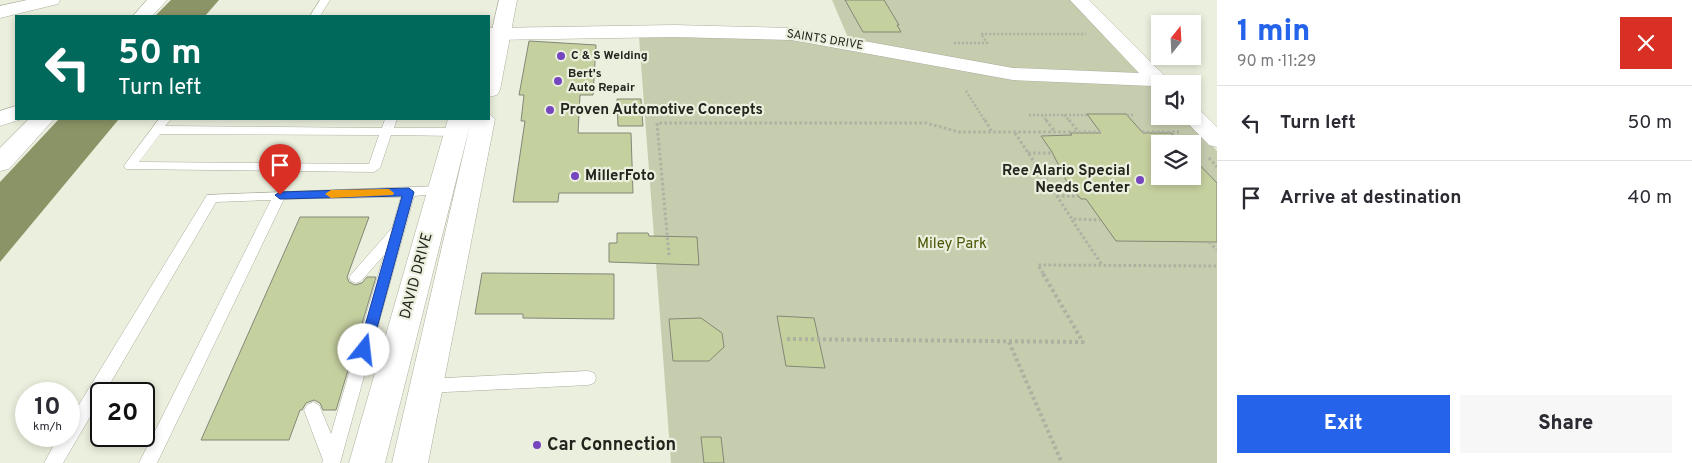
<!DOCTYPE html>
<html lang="en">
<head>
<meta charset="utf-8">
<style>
  body { margin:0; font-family:Overpass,sans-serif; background:#f7f7f7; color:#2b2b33; height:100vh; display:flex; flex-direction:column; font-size:19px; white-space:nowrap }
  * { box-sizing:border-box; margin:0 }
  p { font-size:16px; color:#7c7c81 }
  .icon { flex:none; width:28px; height:28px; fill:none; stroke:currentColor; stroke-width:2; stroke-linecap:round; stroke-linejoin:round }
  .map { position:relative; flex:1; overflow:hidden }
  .sheet { display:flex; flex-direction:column; background:#fff; width:475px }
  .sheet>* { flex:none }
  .banner { position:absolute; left:15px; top:15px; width:475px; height:105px; border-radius:0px; box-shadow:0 2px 8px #0003; background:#00695c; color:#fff; overflow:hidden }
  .needle { width:32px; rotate:18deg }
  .fabs { position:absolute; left:1151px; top:15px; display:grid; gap:10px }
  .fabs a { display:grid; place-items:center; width:50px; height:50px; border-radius:0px; background:#fff; box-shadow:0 2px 8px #0003; font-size:25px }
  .speed { position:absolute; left:15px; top:382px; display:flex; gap:10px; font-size:25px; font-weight:700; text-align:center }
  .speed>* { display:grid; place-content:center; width:65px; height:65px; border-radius:50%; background:#fff; box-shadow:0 2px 8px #0003; line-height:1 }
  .speed small { font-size:12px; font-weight:400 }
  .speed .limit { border:2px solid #111; border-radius:8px; background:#fff; color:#111 }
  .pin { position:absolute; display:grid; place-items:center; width:42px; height:42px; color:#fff; margin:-51px -21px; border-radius:50% 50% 50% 0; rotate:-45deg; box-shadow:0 0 5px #0007 }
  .pin .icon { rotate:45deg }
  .me { position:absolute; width:55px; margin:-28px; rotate:16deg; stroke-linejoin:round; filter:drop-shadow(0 0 4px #0008) }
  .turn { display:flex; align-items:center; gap:18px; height:105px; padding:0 20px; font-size:22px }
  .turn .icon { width:65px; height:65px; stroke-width:2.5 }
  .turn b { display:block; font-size:35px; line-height:42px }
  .round { display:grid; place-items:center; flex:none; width:52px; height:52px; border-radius:0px; background:#f7f7f7 }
  .summary { display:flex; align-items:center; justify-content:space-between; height:85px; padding:0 20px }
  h1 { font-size:30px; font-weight:800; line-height:38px; color:#2563eb }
  .action { display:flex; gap:10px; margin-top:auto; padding:10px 20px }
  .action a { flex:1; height:58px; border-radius:0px; background:#2563eb; color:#fff; font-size:20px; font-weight:800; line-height:58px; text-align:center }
  .action a+a { background:#f7f7f7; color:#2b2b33 }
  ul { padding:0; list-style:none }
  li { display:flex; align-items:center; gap:15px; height:75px; padding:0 20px; border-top:1px solid #e1e1e2 }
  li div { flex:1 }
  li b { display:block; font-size:19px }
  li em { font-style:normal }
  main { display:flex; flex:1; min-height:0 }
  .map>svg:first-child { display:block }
</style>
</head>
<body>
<main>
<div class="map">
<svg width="1217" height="463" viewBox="0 0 1217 463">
  <rect width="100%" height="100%" fill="#ebefdd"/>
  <path fill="#c6cdae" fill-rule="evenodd" d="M832,0h245l83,89v27h25l32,35v312h-546l-32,-426 151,2 62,8zM1160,144h32v32h-32z"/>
  <g fill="#8b9466">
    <path d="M171,0h48l-14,16h-50z"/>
    <path d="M59,119h60l-119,143v-80z"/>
  </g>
  <g fill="#c5d09f" stroke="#838777">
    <path d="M845,0h39l15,25h-2l4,7h-38z"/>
    <path d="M529,41l67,4 -3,50h-13l-2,38h53l2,60h-74l-1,9h-45l12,-81h-4l3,-26h-5z"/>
    <path d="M617,99h24l2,27h-25z"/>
    <path d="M1087,114h39l17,19h28l10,11h-21v32h32v-19l25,26v59l-101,-1 -30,-42h-5l-13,-15 -16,-32 -11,-16 31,-1 -2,-2h31z"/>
    <path d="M300,217h69l-22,60 2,5 6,3 7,-2 5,-6h9l-40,133h-13l-3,-7 -6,-3 -8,3 -4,7h-2l-11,30h-88z"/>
    <path d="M617,233h31l1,3 48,1 2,28 -90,-3v-19h8z"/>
    <path d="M482,273l132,1v45l-91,-1v-4h-48z"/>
    <path d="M777,316l37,2 11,50 -39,-2z"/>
    <path d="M701,318l21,15 2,14 -15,14h-36l-4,-42z"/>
    <path d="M701,437h20l3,26h-20z"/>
  </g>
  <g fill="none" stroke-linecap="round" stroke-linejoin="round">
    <g stroke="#aaae9d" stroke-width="1">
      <g id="service">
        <path d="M320,0h10l-10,16h-10z"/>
        <path d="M159,119h12l-6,7 217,2 3,-9h12l-3,9h62l6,4 -6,4 -65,-1 -11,33 -6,4 -248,-3 -2,-3 2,-3zM160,134l219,1 -10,29 -230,-2z"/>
        <path d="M440,186l5,1 1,3 -1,3 -31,3 -74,267h-18l1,-3 -19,-50 3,-5 6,-3 6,3 12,29 53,-179 -23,26 -5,2 -5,-2 -2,-4 43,-49 9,-31 -117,2 -127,264h-18l132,-263 -55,2 -112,192h-3v4l-38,65h-19l15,-27h10v-15l138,-226z"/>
        <path d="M588,371l6,2 2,5 -2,5 -6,2 -162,8 -6,-2 -2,-5 2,-5 6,-2z"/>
      </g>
    </g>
    <g stroke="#aaae9d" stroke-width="1">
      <g id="minor">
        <path d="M27,0h33l-2,4 -58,14v-12z"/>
        <path d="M147,0h20l-15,16h-19z"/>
        <path d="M1070,0h19l84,84h-13v6l-8,-4 -139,-6 -221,-40 -118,-3 -185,3v-12l185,-3 118,3 221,40 126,5z"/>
        <path d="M16,106v13h6l-22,7v-15z"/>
        <path d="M1192,108l8,2 17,17v20l-8,-2 -28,-29h11z"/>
        <path d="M29,119h25l-45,50 -9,2v-23z"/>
      </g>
    </g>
    <g stroke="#aaae9d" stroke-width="1">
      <g id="secondary">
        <path d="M499,0h18l-17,90 -3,5 -8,2v-54z"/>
        <path d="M489,113l6,6 -67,344h-36l78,-338 -85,338h-36l99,-344h41z"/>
      </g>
    </g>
    <g stroke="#adb1a2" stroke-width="2.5" stroke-dasharray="2 2" stroke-linecap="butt">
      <path d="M954,43h33l-6,-9h105"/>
      <path d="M966,91l19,30"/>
      <path d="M1029,115h58"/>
      <path d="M1042,115l5,6"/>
      <path d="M1064,115l6,6"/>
      <path d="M1127,115h7"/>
    </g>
    <g stroke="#adb1a2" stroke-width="3" stroke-dasharray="2.5 2.5" stroke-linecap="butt">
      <path d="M985,120l7,12"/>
      <path d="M1046,120l9,12"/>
      <path d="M1069,120l9,11"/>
      <path d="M1142,132h37"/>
      <path d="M1015,133l57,86 28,1"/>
      <path d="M1028,153h25"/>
      <path d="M1209,158l8,9"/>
      <path d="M1057,196h21"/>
      <path d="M1072,220l30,45"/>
      <path d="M1209,242l8,8"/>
      <path d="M669,255l-12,-132h269l33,9h142"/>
      <path d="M1043,273l-5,-8 179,1"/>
    </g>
    <g stroke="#adb1a2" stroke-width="4" stroke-dasharray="3 3" stroke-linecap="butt">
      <path d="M787,339l296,3 -41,-70"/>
      <path d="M1009,342l53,121"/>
    </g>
    <use href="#service" fill="#fff" fill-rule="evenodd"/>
    <use href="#minor" fill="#fff" fill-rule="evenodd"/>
    <use href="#secondary" fill="#fff" fill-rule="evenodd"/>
  </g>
  <path fill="#2563eb" stroke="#184099" d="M409,188l5,4 -43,158 -2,4 -5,1 -4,-1 -2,-4 44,-154 -122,3 -5,-4 5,-3z"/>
  <path fill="#f59e0b" d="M389,189l5,4 -1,2 -62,3 -6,-4 6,-4z"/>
  <g fill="#7546be" stroke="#ebefdd" stroke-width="2">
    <circle cx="561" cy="56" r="5"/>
    <circle cx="558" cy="81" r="5"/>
    <circle cx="550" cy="110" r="5"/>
    <circle cx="575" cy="176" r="5"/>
    <circle cx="1140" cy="180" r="5"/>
    <circle cx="537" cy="445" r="5"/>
  </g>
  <g text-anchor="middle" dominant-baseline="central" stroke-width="4.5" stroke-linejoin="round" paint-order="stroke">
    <g font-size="12" fill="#22241d" stroke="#ebefdd">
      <text transform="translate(825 40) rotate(9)">SAINTS DRIVE</text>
    </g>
    <g font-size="12" font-weight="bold" fill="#22241d" stroke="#ebefdd" text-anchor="start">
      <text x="571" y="56">C &amp; S Welding</text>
      <text x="568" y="74">Bert's<tspan x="568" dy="14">Auto Repair</tspan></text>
    </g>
    <g font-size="15" font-weight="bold" fill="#22241d" stroke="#ebefdd" text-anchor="start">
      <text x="560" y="110">Proven Automotive Concepts</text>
      <text x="1130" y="171" text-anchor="end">Ree Alario Special<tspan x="1130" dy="17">Needs Center</tspan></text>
      <text x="585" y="176">MillerFoto</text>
    </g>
    <g font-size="15" fill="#4b5505" stroke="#ebefdd">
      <text x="952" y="244">Miley Park</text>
    </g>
    <g font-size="15" fill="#22241d" stroke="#ebefdd">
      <text transform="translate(417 276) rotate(-75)">DAVID DRIVE</text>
    </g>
    <g font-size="18" font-weight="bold" fill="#22241d" stroke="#ebefdd" text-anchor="start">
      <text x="547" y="445">Car Connection</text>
    </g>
  </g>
</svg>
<div class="fabs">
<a><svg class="needle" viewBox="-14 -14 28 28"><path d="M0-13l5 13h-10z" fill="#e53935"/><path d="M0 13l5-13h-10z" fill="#7c7c81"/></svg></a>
<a><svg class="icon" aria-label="sound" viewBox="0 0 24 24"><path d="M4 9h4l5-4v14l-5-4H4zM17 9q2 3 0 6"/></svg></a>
<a><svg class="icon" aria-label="layers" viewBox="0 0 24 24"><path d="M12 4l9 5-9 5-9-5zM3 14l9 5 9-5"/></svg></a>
</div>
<div class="speed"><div>10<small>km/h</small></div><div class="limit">20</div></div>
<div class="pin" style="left:280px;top:195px;background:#d93025"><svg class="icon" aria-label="arrive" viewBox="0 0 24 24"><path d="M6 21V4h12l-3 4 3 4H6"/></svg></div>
<svg class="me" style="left:364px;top:350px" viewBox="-20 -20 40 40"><circle r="19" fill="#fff"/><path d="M0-13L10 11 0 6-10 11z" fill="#2563eb"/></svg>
<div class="banner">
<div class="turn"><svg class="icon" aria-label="left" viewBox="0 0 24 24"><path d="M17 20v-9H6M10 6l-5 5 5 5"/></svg><div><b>50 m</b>Turn left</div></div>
</div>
</div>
<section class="sheet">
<div class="summary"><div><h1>1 min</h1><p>90 m · 11:29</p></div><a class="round" style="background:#d93025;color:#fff"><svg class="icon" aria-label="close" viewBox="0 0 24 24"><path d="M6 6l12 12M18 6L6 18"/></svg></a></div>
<ul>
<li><svg class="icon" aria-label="left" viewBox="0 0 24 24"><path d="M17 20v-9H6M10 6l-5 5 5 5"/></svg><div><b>Turn left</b></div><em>50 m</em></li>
<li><svg class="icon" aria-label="arrive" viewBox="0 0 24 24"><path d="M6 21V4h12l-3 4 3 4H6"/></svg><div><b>Arrive at destination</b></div><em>40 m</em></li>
</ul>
<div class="action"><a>Exit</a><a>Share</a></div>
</section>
</main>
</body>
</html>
